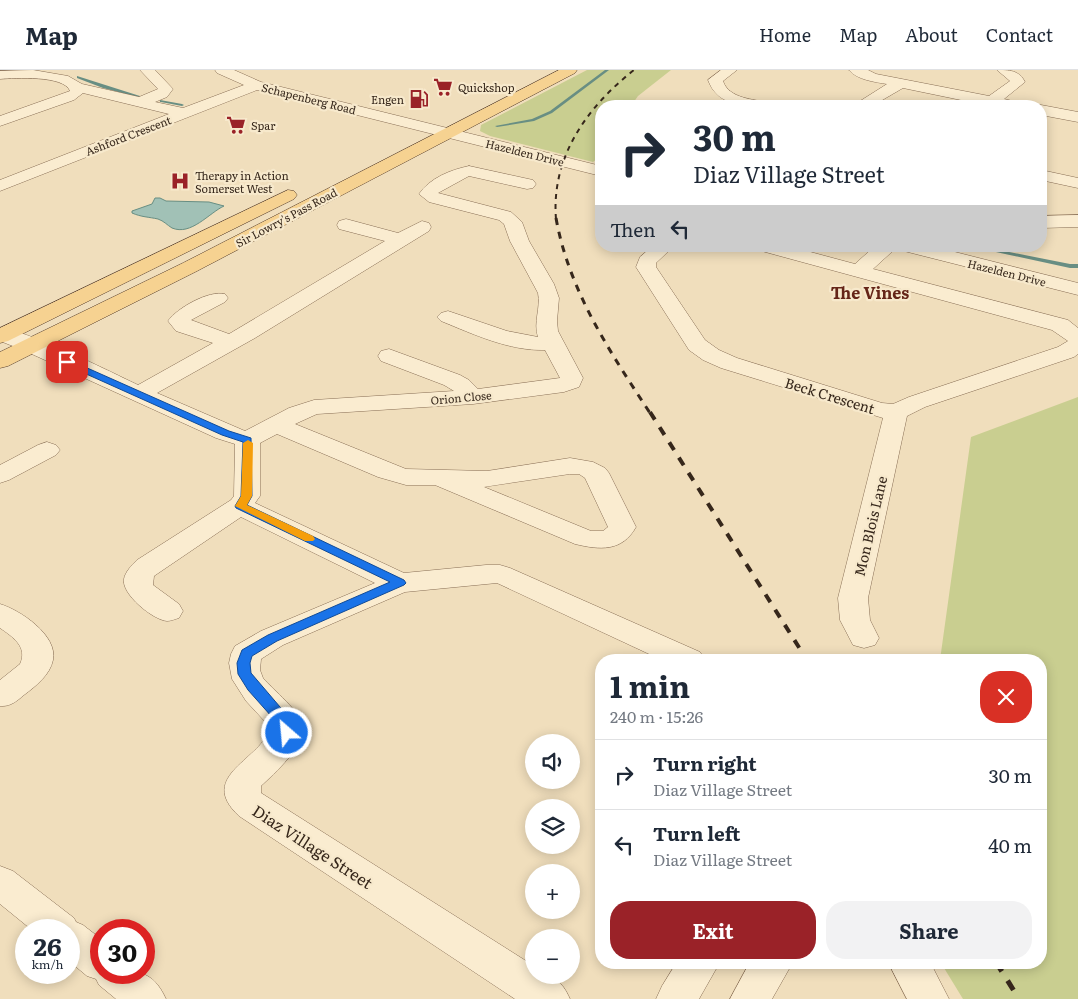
<!DOCTYPE html>
<html lang="en">
<head>
<meta charset="utf-8">
<style>
  body { margin:0; font-family:Literata,serif; background:#f2f2f3; color:#1f2937; height:100vh; display:flex; flex-direction:column; font-size:19px; white-space:nowrap }
  * { box-sizing:border-box; margin:0 }
  p { font-size:16px; color:#747a83 }
  .icon { flex:none; width:28px; height:28px; fill:none; stroke:currentColor; stroke-width:2; stroke-linecap:round; stroke-linejoin:round }
  .map { position:relative; flex:1; overflow:hidden }
  .panel { position:absolute; left:595px; top:584px; width:452px; height:315px; display:flex; flex-direction:column; background:#fff; border-radius:20px; box-shadow:0 2px 12px #0003 }
  .panel>* { flex:none }
  .hud { position:absolute; left:595px; top:30px; width:452px; height:152px; border-radius:20px; box-shadow:0 2px 12px #0003; background:#fff; color:#1f2937; overflow:hidden }
  .tools { position:absolute; left:525px; top:664px; display:grid; gap:10px }
  .tools a { display:grid; place-items:center; width:55px; height:55px; border-radius:50%; background:#fff; box-shadow:0 2px 12px #0003; font-size:25px }
  .speed { position:absolute; left:15px; top:849px; display:flex; gap:10px; font-size:25px; font-weight:700; text-align:center }
  .speed>* { display:grid; place-content:center; width:65px; height:65px; border-radius:50%; background:#fff; box-shadow:0 2px 12px #0003; line-height:1 }
  .speed small { font-size:12px; font-weight:400 }
  .speed .limit { border:8px solid #d22; background:#fff; color:#111 }
  .pin { position:absolute; display:grid; place-items:center; width:42px; height:42px; color:#fff; margin:-21px; border-radius:10px; box-shadow:0 2px 8px #0006 }
  .me { position:absolute; width:55px; margin:-28px; rotate:333deg; stroke-linejoin:round; filter:drop-shadow(0 0 4px #0008) }
  .turn { display:flex; align-items:center; gap:18px; height:105px; padding:0 15px; font-size:22px }
  .turn .icon { width:65px; height:65px; stroke-width:2.5 }
  .turn b { display:block; font-size:35px; line-height:42px }
  .then { display:flex; align-items:center; height:48px; padding:0 15px; background:#0003; gap:10px; font-size:19px }
  .round { display:grid; place-items:center; flex:none; width:52px; height:52px; border-radius:20px; background:#f2f2f3 }
  .summary { display:flex; align-items:center; justify-content:space-between; height:85px; padding:0 15px }
  h1 { font-size:30px; font-weight:700; line-height:38px }
  .cta { display:flex; gap:10px; margin-top:auto; padding:10px 15px }
  .cta a { flex:1; height:58px; border-radius:20px; background:#9a2228; color:#fff; font-size:20px; font-weight:700; line-height:58px; text-align:center }
  .cta a+a { background:#f2f2f3; color:#1f2937 }
  ul { padding:0; list-style:none }
  li { display:flex; align-items:center; gap:15px; height:70px; padding:0 15px; border-top:1px solid #e0e1e3 }
  li div { flex:1 }
  li b { display:block; font-size:19px }
  li em { font-style:normal }
  header { display:flex; align-items:center; gap:30px; box-sizing:border-box; height:70px; padding:0 25px; background:#fff; border-bottom:1px solid #e0e1e3 }
  header strong { font-size:24px }
  nav { display:flex; gap:28px; margin-inline-start:auto; font-size:18px }
  .map>svg:first-child { display:block }
</style>
</head>
<body>
<header>
<strong>Map</strong>
<nav><a>Home</a><a>Map</a><a>About</a><a>Contact</a></nav>
</header>
<div class="map">
<svg width="1078" height="929" viewBox="0 0 1078 929">
  <rect width="100%" height="100%" fill="#f0debc"/>
  <g fill="#c9ce90">
    <path d="M587,0h84l-33,26 -7,10h-30v50l-8,6 -103,-26 -10,-5 1,-6z"/>
    <path d="M1078,327v602h-115l-22,-36 100,-1v-302h-101l31,-223z"/>
  </g>
  <path fill="#a1c1b6" stroke="#688e83" d="M155,128h5l6,3 43,1 15,4c-15,7 -33,30 -52,22 -5,-3 -8,-7 -14,-9 -9,-2 -17,-2 -26,-6v-2l20,-7z"/>
  <g fill="none" stroke-linecap="round" stroke-linejoin="round">
    <g fill="#688e83" fill-rule="evenodd">
      <path d="M605,0h4l-57,43 -18,8 -37,6 -2,-1 37,-7 18,-8z"/>
      <path d="M77,6l66,21 -2,1 -38,-10 -26,-10z"/>
      <path d="M160,30l22,4 2,1 -2,1 -21,-4h-1z"/>
      <rect x="596" y="80" width="5" height="2"/>
      <path d="M968,176h11l91,18h8v4h-8z"/>
    </g>
    <g stroke="#886e55" stroke-width="1">
      <g id="minor">
        <path d="M33,0l35,6 14,8 57,13 19,-8 -18,-19h15l18,19 -6,8 -12,5 28,6 61,-23 -27,-12 -2,-3h19l27,12 340,84v10l-344,-86 -257,101v-11l169,-66 -86,-21 -9,7 -74,26v-10l70,-25c-6,-16 -55,-13 -70,-12v-8z"/>
        <path d="M721,0h16l-14,11c6,18 31,18 46,22l2,3c-24,0 -53,2 -63,-26z"/>
        <path d="M849,0h19l8,4 113,22 21,-15 -13,-11c12,0 22,0 28,12l-21,17 17,4 3,3h-34l-87,-18 -31,18h-17l2,-3 30,-19c-12,-2 -30,-4 -38,-14z"/>
        <path d="M1041,35l37,7v10l-37,-7v-9h-3z"/>
        <path d="M469,96l64,14 3,4 -3,4 -6,1 -58,-13 -31,17 73,19 11,10 7,19 25,43 5,14 -2,23 1,10 25,47 -4,9 -15,5 -91,12 -156,10 -22,10 111,45 81,2 83,-13 23,4 12,6 4,5 27,54c-14,25 -36,23 -61,17l-140,-59h-29l-28,-8 -101,-43 -17,9v53l-5,7 149,70 82,-8h14l10,3 190,84 5,8h-43l-165,-77 -92,9 -122,53 -22,14 -1,11 3,8c9,11 39,35 40,48 3,19 -29,48 -42,60v7l273,173v9c20,0 28,6 36,24h-55l-276,-183c-44,-41 25,-57 31,-89l-24,-26 -14,-22 -3,-16 2,-9 4,-8 26,-15 114,-48 -134,-66 -87,59 -1,9 26,19 4,7 -4,7c-4,1 -8,3 -12,3 -14,-1 -46,-27 -43,-42 1,-7 8,-14 13,-19l94,-60 3,-4 1,-52 -19,-6 -193,-88 -23,-9v-12c19,-3 115,45 138,56l75,-42 -37,-12 -8,-10c9,-13 41,-31 57,-27l3,4 -3,4 -34,18 38,14 156,-93 -46,-12 -2,-4 2,-4 7,-2 52,14 24,-12 7,2 2,4 -2,4 -174,107 -98,55 88,38 44,-23 25,-8 140,-9 -10,-6 -63,-24 -3,-5 3,-5 8,-2 71,26 9,5 9,9 82,-11 -15,-28c-36,1 -72,-16 -104,-29l-4,-4 4,-4 7,-2 59,20 31,6c-5,-15 3,-29 0,-44l-28,-52 -6,-17 -5,-4 -70,-18 -10,-8c11,-16 31,-24 50,-28zM570,404h9l6,4 23,49 -5,4h-12l-107,-44z"/>
        <path d="M1041,100l37,8v10l-37,-8z"/>
        <path d="M1078,145v12l-37,1v-12z"/>
        <path d="M653,176h21l-18,17v4l49,73 14,10 18,8 145,45 11,1 16,-7 149,-50 10,-6 -16,-11 -294,-80 -2,-4h32l67,18 20,-18h19l1,3 -22,20 195,51 10,8v26l-4,3 -149,50 -18,9 -39,182 2,22 9,18 -4,7 -11,3 -11,-3 -13,-25 -2,-22 45,-180 -162,-50 -18,-8 -14,-10 -53,-83 4,-10z"/>
        <path d="M898,176h33l147,37v12l-178,-45z"/>
        <path d="M47,372l9,3 4,5 -4,5 -47,25 -9,3v-18l38,-20z"/>
        <path d="M0,534c20,6 58,31 53,56 -3,15 -17,26 -29,35 -7,6 -14,12 -24,11v-26l20,-16c8,-17 -7,-27 -20,-36z"/>
        <path d="M0,796l13,5 61,47 2,4 7,3 18,14v33c32,0 50,-6 65,27h-50l-17,-14 -3,-6 -9,-3 -18,-15v-31h-37l-32,-26z"/>
        <path d="M677,892h43l-21,37h-43l6,-13z"/>
        <path d="M750,892h43l-21,37h-42z"/>
        <path d="M888,892h42l19,37h-42z"/>
      </g>
    </g>
    <g stroke="#553c2a" stroke-width="1">
      <g id="major">
        <path d="M559,0h18l-2,3 -378,198 -189,95 -8,2v-16l183,-89z"/>
        <path d="M288,120l6,1 3,4 -3,4 -286,142 -8,2v-15z"/>
      </g>
    </g>
    <use href="#minor" fill="#faecd0" fill-rule="evenodd"/>
    <use href="#major" fill="#f6d291" fill-rule="evenodd"/>
    <path stroke="#36271b" stroke-width="2" stroke-dasharray="5 5" stroke-linecap="butt" d="M556,149c-5,-62 31,-112 78,-149"/>
    <path stroke="#36271b" stroke-width="3" stroke-dasharray="7 7" stroke-linecap="butt" d="M556,148c13,73 54,134 94,195"/>
    <path stroke="#36271b" stroke-width="4" stroke-dasharray="9 9" stroke-linecap="butt" d="M650,342l157,248"/>
    <path stroke="#36271b" stroke-width="5" stroke-dasharray="11 11" stroke-linecap="butt" d="M996,892l23,37"/>
  </g>
  <path fill="#1a73e8" stroke="#114b97" d="M67,289l162,72 22,7 1,58 -5,9 157,75 2,3 -2,2 -127,56 -25,15 -2,7 1,10 41,48 2,3 -2,12 -5,2 -5,-2 -2,-10 -32,-36 -10,-16 -1,-11 5,-13 26,-15 122,-53 -154,-74 -1,-2 6,-10 2,-54 -21,-7 -158,-71 -2,-2z"/>
  <path fill="#f59e0b" d="M248,370l5,3 -1,53 -5,9 66,31 2,3 -2,2h-8l-70,-35 6,-10 2,-53z"/>
  <defs>
    <g id="supermarket-bare" transform="scale(1.5)"><path d="M-6-5.5h2.5l.6 2H6L4.5 2H-2.5L-4.4-4H-6ZM-1.5 3.2a1.3 1.3 0 1 0 .1 0ZM3 3.2a1.3 1.3 0 1 0 .1 0Z" fill="#9a2228" stroke="#f7e9cc" stroke-width="2.5" paint-order="stroke"/></g>
    <g id="fuel-bare" transform="scale(1.5)"><path d="M-5.5-6h7V0h2V4h1.3V-2.5L3-4.5l.8-.8L6-3V5H2.5V1h-1V6h-7ZM-4.2-4.7v3.2H.2V-4.7Z" fill="#9a2228" stroke="#f7e9cc" stroke-width="2.5" paint-order="stroke"/></g>
    <g id="hospital-bare" transform="scale(1.5)"><path d="M-5-5h3v3.5h4V-5h3V5h-3V1.5h-4V5h-3Z" fill="#9a2228" stroke="#f7e9cc" stroke-width="2.5" paint-order="stroke"/></g>
  </defs>
  <g fill-rule="evenodd">
    <use href="#supermarket-bare" x="443" y="17"/>
    <use href="#fuel-bare" x="419" y="29"/>
    <use href="#supermarket-bare" x="236" y="55"/>
    <use href="#hospital-bare" x="180" y="111"/>
  </g>
  <g text-anchor="middle" dominant-baseline="central" stroke-width="4.5" stroke-linejoin="round" paint-order="stroke">
    <g font-size="11" fill="#36271b" stroke="#f7e9cc" text-anchor="start">
      <text x="458" y="17">Quickshop</text>
      <text x="404" y="29" text-anchor="end">Engen</text>
      <text x="251" y="55">Spar</text>
      <text x="195" y="105">Therapy in Action<tspan x="195" dy="13">Somerset West</tspan></text>
    </g>
    <g font-size="11" fill="#36271b" stroke="#f7e9cc">
      <text transform="translate(309 28) rotate(14)">Schapenberg Road</text>
      <text transform="translate(128 65) rotate(-21)">Ashford Crescent</text>
      <text transform="translate(525 82) rotate(14)">Hazelden Drive</text>
      <text transform="translate(286 147) rotate(-28)">Sir Lowry's Pass Road</text>
      <text transform="translate(1007 202) rotate(14)">Hazelden Drive</text>
      <text transform="translate(461 327) rotate(-5)">Orion Close</text>
    </g>
    <g font-size="14" fill="#36271b" stroke="#f7e9cc">
      <text transform="translate(830 325) rotate(17)">Beck Crescent</text>
      <text transform="translate(870 456) rotate(-77)">Mon Blois Lane</text>
    </g>
    <g font-size="16" font-weight="bold" fill="#652518" stroke="#f7e9cc">
      <text x="870" y="222">The Vines</text>
    </g>
    <g font-size="16" fill="#36271b" stroke="#f7e9cc">
      <text transform="translate(313 776) rotate(33)">Diaz Village Street</text>
    </g>
  </g>
</svg>
<div class="tools">
<a><svg class="icon" aria-label="sound" viewBox="0 0 24 24"><path d="M4 9h4l5-4v14l-5-4H4zM17 9q2 3 0 6"/></svg></a>
<a><svg class="icon" aria-label="layers" viewBox="0 0 24 24"><path d="M12 4l9 5-9 5-9-5zM3 14l9 5 9-5"/></svg></a>
<a>+</a>
<a>−</a>
</div>
<div class="speed"><div>26<small>km/h</small></div><div class="limit">30</div></div>
<div class="pin" style="left:67px;top:292px;background:#d93025"><svg class="icon" aria-label="arrive" viewBox="0 0 24 24"><path d="M6 21V4h12l-3 4 3 4H6"/></svg></div>
<svg class="me" style="left:287px;top:663px" viewBox="-20 -20 40 40"><circle r="17" fill="#1a73e8" stroke="#fff" stroke-width="3"/><path d="M0-11L8 9 0 5-8 9z" fill="#fff"/></svg>
<div class="hud">
<div class="turn"><svg class="icon" aria-label="right" viewBox="0 0 24 24"><path d="M7 20v-9h11M14 6l5 5-5 5"/></svg><div><b>30 m</b>Diaz Village Street</div></div>
<div class="then">Then<svg class="icon" aria-label="left" viewBox="0 0 24 24"><path d="M17 20v-9H6M10 6l-5 5 5 5"/></svg></div>
</div>
<section class="panel">
<div class="summary"><div><h1>1 min</h1><p>240 m · 15:26</p></div><a class="round" style="background:#d93025;color:#fff"><svg class="icon" aria-label="close" viewBox="0 0 24 24"><path d="M6 6l12 12M18 6L6 18"/></svg></a></div>
<ul>
<li><svg class="icon" aria-label="right" viewBox="0 0 24 24"><path d="M7 20v-9h11M14 6l5 5-5 5"/></svg><div><b>Turn right</b><p>Diaz Village Street</p></div><em>30 m</em></li>
<li><svg class="icon" aria-label="left" viewBox="0 0 24 24"><path d="M17 20v-9H6M10 6l-5 5 5 5"/></svg><div><b>Turn left</b><p>Diaz Village Street</p></div><em>40 m</em></li>
</ul>
<div class="cta"><a>Exit</a><a>Share</a></div>
</section>
</div>
</body>
</html>
